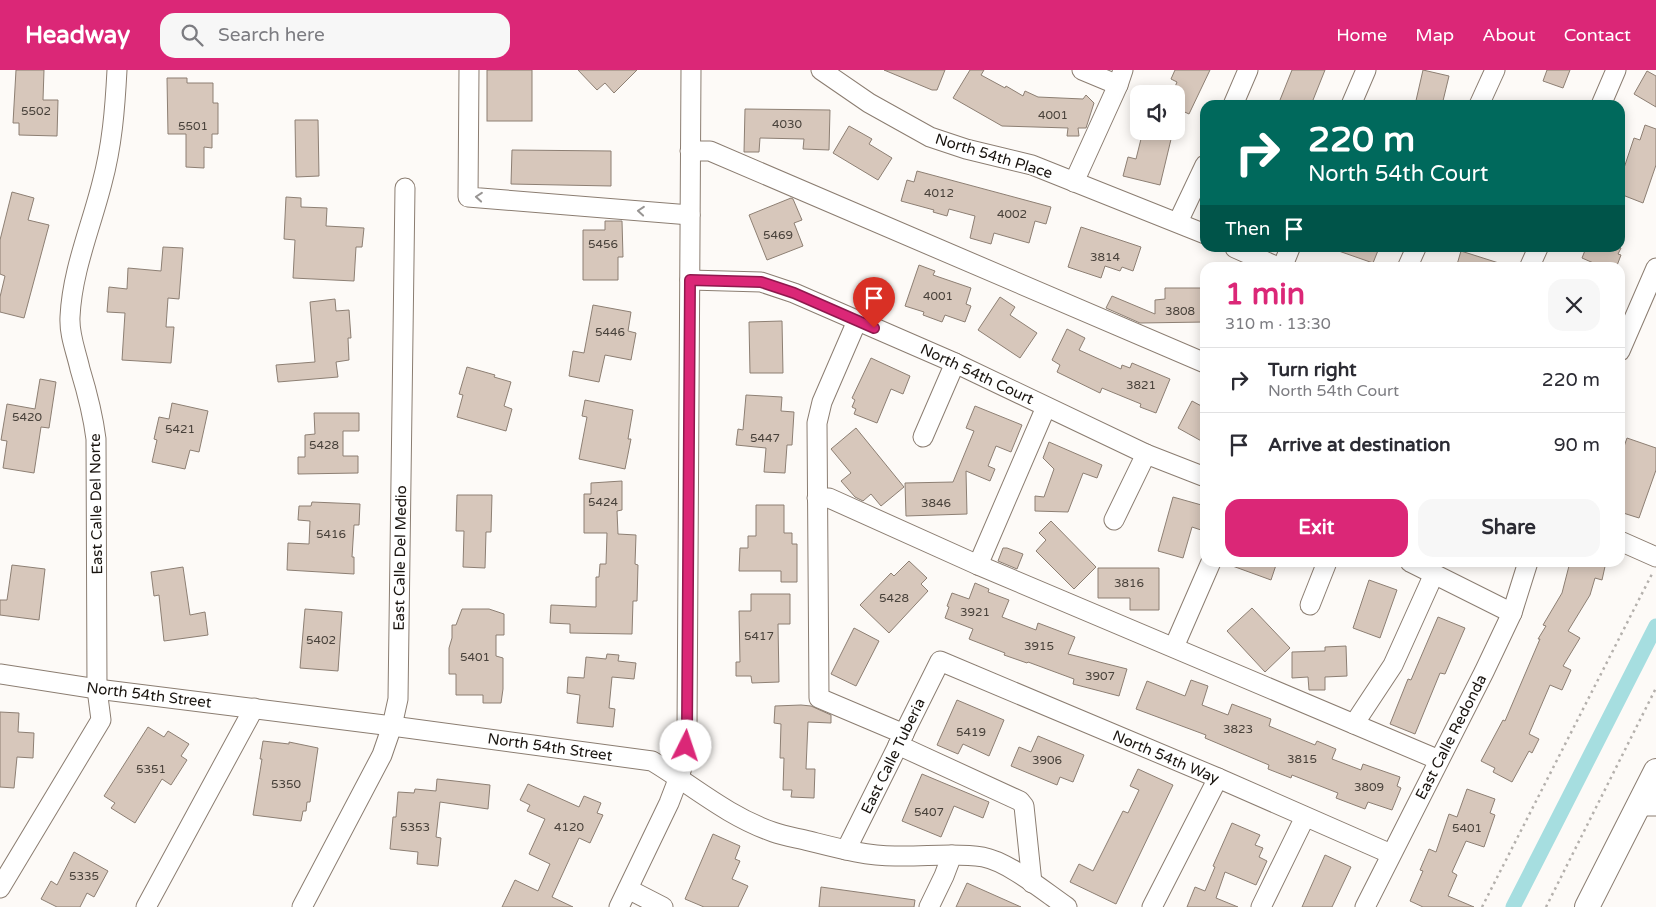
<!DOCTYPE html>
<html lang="en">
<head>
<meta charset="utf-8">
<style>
  body { margin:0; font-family:"Varela Round",sans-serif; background:#f7f7f7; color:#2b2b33; height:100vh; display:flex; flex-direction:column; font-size:19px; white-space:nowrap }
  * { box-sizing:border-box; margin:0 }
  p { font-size:16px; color:#7c7c81 }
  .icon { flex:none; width:28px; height:28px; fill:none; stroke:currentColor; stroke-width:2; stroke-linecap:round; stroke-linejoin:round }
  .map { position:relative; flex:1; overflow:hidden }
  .details { position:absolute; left:1200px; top:192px; width:425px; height:305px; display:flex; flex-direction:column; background:#fff; border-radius:15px; box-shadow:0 2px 12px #0003 }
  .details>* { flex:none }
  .banner { position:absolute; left:1200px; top:30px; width:425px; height:152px; border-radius:15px; box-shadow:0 2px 12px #0003; background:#00695c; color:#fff; overflow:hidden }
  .tools { position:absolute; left:1130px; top:15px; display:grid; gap:10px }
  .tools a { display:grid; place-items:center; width:55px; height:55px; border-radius:10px; background:#fff; box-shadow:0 2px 12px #0003; font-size:25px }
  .pin { position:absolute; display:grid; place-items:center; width:42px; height:42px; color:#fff; margin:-51px -21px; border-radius:50% 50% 50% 0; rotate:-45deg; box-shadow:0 0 5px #0007 }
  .pin .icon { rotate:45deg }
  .me { position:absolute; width:55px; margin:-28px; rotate:4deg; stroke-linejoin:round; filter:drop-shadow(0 0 4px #0008) }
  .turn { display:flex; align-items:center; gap:18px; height:105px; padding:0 25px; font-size:22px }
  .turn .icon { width:65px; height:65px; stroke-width:2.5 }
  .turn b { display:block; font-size:35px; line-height:42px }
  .then { display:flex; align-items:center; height:48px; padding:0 25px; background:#0003; gap:10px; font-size:19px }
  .round { display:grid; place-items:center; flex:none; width:52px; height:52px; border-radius:15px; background:#f7f7f7 }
  .head { display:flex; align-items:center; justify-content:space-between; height:85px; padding:0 25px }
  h1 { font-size:30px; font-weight:700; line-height:38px; color:#db2777 }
  .cta { display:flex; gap:10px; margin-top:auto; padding:10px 25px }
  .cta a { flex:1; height:58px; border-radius:15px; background:#db2777; color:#fff; font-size:20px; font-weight:700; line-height:58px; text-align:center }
  .cta a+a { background:#f7f7f7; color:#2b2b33 }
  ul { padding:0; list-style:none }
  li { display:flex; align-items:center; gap:15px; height:65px; padding:0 25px; border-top:1px solid #e1e1e2 }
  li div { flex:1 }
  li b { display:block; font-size:19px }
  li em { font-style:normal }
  header { display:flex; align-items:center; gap:30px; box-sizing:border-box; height:70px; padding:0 25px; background:#db2777; color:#fff }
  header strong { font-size:24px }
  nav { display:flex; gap:28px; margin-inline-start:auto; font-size:18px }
  .search { width:350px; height:45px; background:#f7f7f7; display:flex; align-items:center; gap:12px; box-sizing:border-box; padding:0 18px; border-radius:15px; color:#7c7c81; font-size:19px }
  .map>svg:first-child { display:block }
</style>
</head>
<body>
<header>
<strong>Headway</strong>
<div class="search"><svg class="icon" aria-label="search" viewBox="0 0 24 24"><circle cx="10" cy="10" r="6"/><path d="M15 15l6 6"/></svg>Search here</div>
<nav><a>Home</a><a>Map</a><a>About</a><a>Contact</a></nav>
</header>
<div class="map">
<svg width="1656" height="837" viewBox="0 0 1656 837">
  <rect width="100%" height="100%" fill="#fdfaf7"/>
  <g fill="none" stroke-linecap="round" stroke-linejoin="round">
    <path stroke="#a6dee0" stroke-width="15" d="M1513,837l143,-281"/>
  </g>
  <g fill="#d7c7bb" stroke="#8d7f73">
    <path d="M16,0h28l-1,30h15l-1,36 -38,-1v-12h-6z"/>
    <rect x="487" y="0" width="45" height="51"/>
    <path d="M578,0h59l-23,23 -9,-10 -8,7z"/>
    <path d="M884,0h61l-8,20h-5z"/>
    <path d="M970,0h14l-3,5 24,13 1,-2 17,10 2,-5 13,6 45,2 3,-4 8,8 -8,25h-8l1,8h-12l1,-8 -66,-2 -49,-28z"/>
    <path d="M1175,0h35l-21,44 -13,-6v-14h-4l5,-12 -6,-3z"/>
    <path d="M1292,0h33l-14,35h-33z"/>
    <path d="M1423,0l26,6 -7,29h-27z"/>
    <path d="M1547,0h23l-7,18 -20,-7z"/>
    <path d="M1647,1l9,5v31l-22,-13z"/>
    <path d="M167,8h20v5h26v20h5v31h-6v14l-8,-1v21l-18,-1v-33h-18z"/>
    <path d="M745,39l85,1 -1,40 -26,-1 1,-10 -44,-1 -1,14h-15z"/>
    <path d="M295,50h23l1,56 -23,1z"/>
    <path d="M1645,55l11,4v36l-13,38 -23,-9v-14l14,-42 6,2z"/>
    <path d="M849,56l23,13 -3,5 23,14 -14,22 -45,-27z"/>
    <path d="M1143,61h30l-13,54 -37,-9 5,-19 8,2z"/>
    <path d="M512,80l99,1v35l-100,-2z"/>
    <path d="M917,101l134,36 -5,17 -11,-3 -6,22 -35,-10 -3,11 -21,-6 5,-22 -26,-7 -2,7 -14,-4 1,-2 -33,-9 6,-21 7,2z"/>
    <path d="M12,122l22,6 -6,22 21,5 -25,93 -24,-6v-15l5,-21 -5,-2v-34z"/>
    <path d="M286,127l15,1v9l26,1 -1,18 38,2 -2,19h-6l-2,34 -61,-3 2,-38 -11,-1z"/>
    <path d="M791,128l2,1 9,21 -8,3 9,23 -36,14 -18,-45z"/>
    <path d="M605,151h17l1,36h-5v23h-35v-50h22z"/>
    <path d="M1081,157l60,20 -8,24 -11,-4 -2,4 -15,-5 -4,12 -33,-11z"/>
    <path d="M163,177l20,1 -4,51 -11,-1 -2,29h8l-3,36 -49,-3 3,-47 -18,-1 2,-25 18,2 1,-21 33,3z"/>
    <path d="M1333,178h46l-6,15 -40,-14z"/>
    <path d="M1586,178h35l-3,6 3,1 -5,13h-11l-23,-10z"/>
    <path d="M1461,181l44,14v3h-49z"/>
    <path d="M919,195l16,6 -2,4 38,13 -5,16 5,2 -6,16 -20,-7 -3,7 -19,-7 1,-3 -19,-6z"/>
    <path d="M1165,218h40v34l-65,1 -34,-15 6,-12 43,18v-14l10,-1z"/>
    <path d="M1000,227l15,10 -5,8 27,18 -17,25 -42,-28z"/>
    <path d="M335,229l1,12 13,-1 2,28h-3l1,22 -13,2 2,15 -60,5 -2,-17 39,-3 -5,-60z"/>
    <path d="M593,235l38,7 -3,19 8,2 -5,27 -26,-5 -6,27 -30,-6 4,-25 11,2z"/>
    <path d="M782,251l1,52h-33l-1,-51z"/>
    <path d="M1067,259l18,9 -6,12 42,19 1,-4 8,3 2,-5 38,16 -14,34 -16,-6 1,-3 -39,-16 -2,5 -43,-21 3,-7 -8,-5z"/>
    <path d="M871,288l39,18 -7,18 -12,-5 -14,34 -23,-9 2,-5 -4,-2 3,-7 -3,-2z"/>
    <path d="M467,297l28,8 -1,2 17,5 -7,24 8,3 -6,22 -49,-14 6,-22 -4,-1z"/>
    <path d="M40,309l16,3 -7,46 -8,-1 -7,46 -31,-5 4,-27 -6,-1 6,-36 28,5z"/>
    <path d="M746,325l36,2 -1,14 13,1 -2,33h-5l-2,28 -21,-1 2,-24 -30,-3 2,-16 5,1z"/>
    <path d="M585,330l48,10 -5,29h3l-6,30 -46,-10 8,-42 -5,-1z"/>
    <path d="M1192,331l13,7v35l-27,-15z"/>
    <path d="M172,333l36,8 -9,41 -9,-2 -5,19 -33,-7 5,-22 -3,-1 5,-22 10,2z"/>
    <path d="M975,336l47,19 -11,27 -15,-6 -8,20 7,3 -5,12 -24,-10 1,43 -61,2 -1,-33 48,-1 21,-51 -8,-3z"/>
    <path d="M314,343h45v18h-16v25h15v17l-60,1v-17h7v-22l10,-1z"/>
    <path d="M856,358l48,59 -23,19 -10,-12 -8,7 -8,-4 -14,-16 10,-8 -20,-24z"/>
    <path d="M1627,368l29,10v22l-17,48 -19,-6v-54z"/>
    <path d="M1049,372l53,23 -5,13 -14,-5 -15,39 -33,-1v-15l9,1 10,-28 -11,-11z"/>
    <path d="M622,411v29l-5,1 1,23 18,1 -1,29 3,1 -1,36h-4l-1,33 -62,-1v-9l-20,-1 1,-18 45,2v-30h3l1,-13h6l1,-31h-23v-39h7v-11z"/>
    <path d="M457,425h35l-1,37h-5l-1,36 -22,-1 1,-36h-8z"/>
    <path d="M1173,427l32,9v20l-3,-1 -1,5 -9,-3 -9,31 -25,-7z"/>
    <path d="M312,432l48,2 -1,21h-5l-2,32h2v17l-67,-4 1,-27 21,1 1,-23 -12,-1 1,-14h12z"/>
    <path d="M756,435h28v28h8v11h5v38h-16v-11h-42l1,-23h8v-12h8z"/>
    <path d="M1051,451l45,46 -22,22 -38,-38 10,-11 -7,-7z"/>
    <path d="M1003,478h4l16,6 -6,15 -19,-8z"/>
    <path d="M909,491l18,17 -6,6 7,7 -39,42 -29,-28 31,-32 3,3z"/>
    <path d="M1227,492h50l-6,18 -44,-16z"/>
    <path d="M1570,492h36l-4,18 -7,-2 -5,17 -22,36 12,7 -17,28 8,4 -9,20 -12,-5 -21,49 10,5 -7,14 -3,-2 -17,31 -19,-10 2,-4 -14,-7 22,-41 2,1 35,-82h-2l8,-13 -3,-1 19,-32z"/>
    <path d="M12,495l33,4 -6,51 -39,-5v-15h7z"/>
    <path d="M183,497l7,48 15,-3 3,23 -44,6 -5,-46 -5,1 -3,-24z"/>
    <path d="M1098,498h61v42h-29v-12h-32z"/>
    <path d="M1369,510l28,10 -17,48 -27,-10z"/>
    <path d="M975,513l14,6 -1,3 21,8 -7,17 34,13 2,-7 37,14 -7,17 59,15 -8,27 -46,-12 1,-5 -46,-17 -1,1 -23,-8 1,-2 -36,-14 4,-10 -28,-11 4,-11 -2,-1 5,-13 17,6z"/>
    <path d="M751,524h39v30h-12l1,58 -27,1 -1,-7h-15v-14h4l-1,-51h12z"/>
    <path d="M1252,538l38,40 -25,24 -38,-41z"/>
    <path d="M305,539l37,3 -4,59 -38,-3z"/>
    <path d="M462,539h27l15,5v21h-8v21l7,2v31l-2,14h-18v-8h-27v-21h-7v-26l3,-10v-13h4z"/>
    <path d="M1438,547l27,11 -20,46 -5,-1 -25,61 -25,-10 18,-45 3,1z"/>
    <path d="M854,558l25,13 -23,45 -25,-12z"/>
    <path d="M1346,576l1,30 -22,1v13h-16l-1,-13 -16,1v-26l33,-1v-4z"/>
    <path d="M607,584l12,1 -1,6 18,2 -2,16 -22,-2 -3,31 6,1 -2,18 -36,-4 3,-28 -13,-2 1,-16 16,1 2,-21 20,2z"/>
    <path d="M1191,610l17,6 -6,19 26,10 4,-11 39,15 -2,7 46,19 2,-4 19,8 -4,10 29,11 2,-6 37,13 -3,9 4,2 -9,22 -24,-8 -3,7 -29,-11 2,-5 -46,-18 -1,3 -23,-9 1,-4 -64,-27 1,-3 -70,-26 11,-28 38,15z"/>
    <path d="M957,630l47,20 -15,36 -26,-12 -5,10 -21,-9z"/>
    <path d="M801,635l10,1 20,9v8l-23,-1 -2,47h9l-1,29 -23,-1 1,-7h-9l1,-32h-4l1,-34 -7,-1 1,-17z"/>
    <path d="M0,642l19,1 -1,19 16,1 -1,25 -16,-1 -3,31 -14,-1z"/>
    <path d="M148,657l16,10 4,-6 21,13 -8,12 6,4 -16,25 -9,-6 -27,44 -24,-15 4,-5 -11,-7z"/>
    <path d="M1038,666l46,19 -11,27 -13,-5 -3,8 -46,-19 8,-19 12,5z"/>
    <path d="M263,671l26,3v-2l29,6 -8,54h-3l-1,9h-3l-2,10 -48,-6 9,-56h-2z"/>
    <path d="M1138,699l35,16 -57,119 -46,-22 9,-18 14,7 30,-60 5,2 11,-23 -9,-4z"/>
    <path d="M922,704l67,28 -6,16 -29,-12 -13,31 -39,-16z"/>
    <path d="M437,709l53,6 -2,24 -48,-7 -4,35 5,1 -3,28 -21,-2 1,-12 -28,-3 3,-32h3l2,-25 16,1 1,-4 21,2z"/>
    <path d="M528,714l51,23 5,-11 17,7 -4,10 6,2 -13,28 -11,-5 -27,59 21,10h-71l13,-27 23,11 12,-27 -21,-10 16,-35 -18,-8 3,-6 -10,-5z"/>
    <path d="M1467,719l28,10 -5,14 5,2 -11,32 -18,-6 -14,31 5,3 -9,21 26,11h-51l-13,-6 13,-30 -3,-1 9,-21 7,3 13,-38 8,3z"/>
    <path d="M1232,753l28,12 -5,10 8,3 -4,9 8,4 -11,24 -31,-13 -9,26 22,9h-51l8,-20 10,4 10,-24 -2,-1z"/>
    <path d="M713,764l27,12 -5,13 5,2 -8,18 16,7 -10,21h-34l-19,-8z"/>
    <path d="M74,782l34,19 -14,26 -7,-4 -7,14h-23l-16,-8 10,-18 6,4z"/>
    <path d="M1325,785l26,12 -19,40h-30z"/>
    <path d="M967,813l54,24h-65z"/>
    <path d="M821,817l94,13 -1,7h-95z"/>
  </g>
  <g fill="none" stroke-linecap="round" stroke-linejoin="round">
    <g stroke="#8b7d71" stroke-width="21">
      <g id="minor">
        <path d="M469,0l-1,127 222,18"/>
        <path d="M821,0l48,33 61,34 36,12 66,16 173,69"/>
        <path d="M1082,0l36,15"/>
        <path d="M1233,35l15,-35"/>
        <path d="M1351,35l15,-35"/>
        <path d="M1479,35l16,-35"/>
        <path d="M1601,35l15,-35"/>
        <path d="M690,81h20l495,212"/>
        <path d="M1074,112l44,-97 5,-15"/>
        <path d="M1178,152l27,-57"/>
        <path d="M1235,178l45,20"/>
        <path d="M1282,198l8,-20"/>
        <path d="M1407,198l9,-20"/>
        <path d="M1529,198l9,-20"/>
        <path d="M690,210l71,2 33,11 161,70 191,91 59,23"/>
        <path d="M857,251l-35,81 -5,21 2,275 85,36"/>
        <path d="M1620,281l36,-83"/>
        <path d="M923,367l32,-74"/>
        <path d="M817,428h12l149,67 461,195"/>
        <path d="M1114,450l32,-66"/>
        <path d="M1620,471l36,16"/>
        <path d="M1410,492l102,51"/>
        <path d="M978,495l68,-158"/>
        <path d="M1310,535l17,-43"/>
        <path d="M1174,577l37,-85"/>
        <path d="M0,604l97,15 295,37 260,35c40,24 75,55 121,71 11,4 24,6 36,9 28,7 57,15 86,15 29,1 59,-4 88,1 26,5 62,35 84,50"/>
        <path d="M1354,654l39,-59 41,-91"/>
        <path d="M898,675l122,56 4,5 8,77"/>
        <path d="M1639,736h17"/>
        <path d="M846,780l94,-189 278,117 173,76"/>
        <path d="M0,818l101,-168 -4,-31 -1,-250c-3,-24 -9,-47 -16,-70 -4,-18 -11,-34 -10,-52 2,-46 21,-90 32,-134 10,-37 13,-74 15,-113"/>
        <path d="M628,819l35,18"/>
        <path d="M146,837l108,-199"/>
        <path d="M302,837l80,-152 10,-29 6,-27 7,-511"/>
        <path d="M619,837l50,-104 10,-26 5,-16 3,-31 4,-660"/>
        <path d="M929,837l15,-31 8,-21"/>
        <path d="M1152,837l66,-129"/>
        <path d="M1261,837l44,-90"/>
        <path d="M1365,837l119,-235 28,-59 16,-51"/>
      </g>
    </g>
    <g stroke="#8b7d71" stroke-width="26">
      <path id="major" d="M1587,837l69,-136"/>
    </g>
    <g stroke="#b4b0ac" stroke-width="2.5" stroke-dasharray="2.5 4" stroke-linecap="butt">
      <path d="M1482,837l171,-335"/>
      <path d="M1546,837l110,-219"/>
    </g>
    <use href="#minor" stroke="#fff" stroke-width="19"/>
    <use href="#major" stroke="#fff" stroke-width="24"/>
  </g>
  <defs><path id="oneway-chevron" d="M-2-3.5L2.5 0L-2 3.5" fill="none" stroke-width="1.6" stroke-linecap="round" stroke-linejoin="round" transform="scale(1.25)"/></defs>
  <g stroke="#989593">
    <use href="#oneway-chevron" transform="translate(479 127) rotate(-175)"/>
    <use href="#oneway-chevron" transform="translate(641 141) rotate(-175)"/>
  </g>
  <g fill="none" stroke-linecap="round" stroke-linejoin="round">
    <g stroke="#8e194d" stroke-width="12">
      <path id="route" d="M686,676l1,-16 3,-450 71,2 33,11 80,35"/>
    </g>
    <use href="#route" stroke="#db2777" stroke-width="9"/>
  </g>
  <g text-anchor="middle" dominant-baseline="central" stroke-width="4" stroke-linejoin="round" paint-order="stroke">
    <g font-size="12" fill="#48413a">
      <text x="36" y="41">5502</text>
      <text x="1053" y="45">4001</text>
      <text x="787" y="54">4030</text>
      <text x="193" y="56">5501</text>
      <text x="939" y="123">4012</text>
      <text x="1012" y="144">4002</text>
      <text x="778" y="165">5469</text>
      <text x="603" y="174">5456</text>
      <text x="1105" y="187">3814</text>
      <text x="938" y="226">4001</text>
      <text x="1180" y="241">3808</text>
      <text x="610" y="262">5446</text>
      <text x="1141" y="315">3821</text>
      <text x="27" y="347">5420</text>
      <text x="180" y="359">5421</text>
      <text x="765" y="368">5447</text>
      <text x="324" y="375">5428</text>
      <text x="603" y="432">5424</text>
      <text x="936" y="433">3846</text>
      <text x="331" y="464">5416</text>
      <text x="1129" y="513">3816</text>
      <text x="894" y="528">5428</text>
      <text x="975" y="542">3921</text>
      <text x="759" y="566">5417</text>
      <text x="321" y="570">5402</text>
      <text x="1039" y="576">3915</text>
      <text x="475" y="587">5401</text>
      <text x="1100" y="606">3907</text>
      <text x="1238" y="659">3823</text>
      <text x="971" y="662">5419</text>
      <text x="1302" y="689">3815</text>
      <text x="1047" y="690">3906</text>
      <text x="151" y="699">5351</text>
      <text x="286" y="714">5350</text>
      <text x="1369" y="717">3809</text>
      <text x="929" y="742">5407</text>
      <text x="415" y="757">5353</text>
      <text x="569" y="757">4120</text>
      <text x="1467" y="758">5401</text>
      <text x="84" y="806">5335</text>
    </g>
    <g font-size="15" fill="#19140f" stroke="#fff">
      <text transform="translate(994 86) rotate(17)">North 54th Place</text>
      <text transform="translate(977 304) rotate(25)">North 54th Court</text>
      <text transform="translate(96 434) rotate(-91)">East Calle Del Norte</text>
      <text transform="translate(400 488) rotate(-89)">East Calle Del Medio</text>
      <text transform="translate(149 625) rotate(7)">North 54th Street</text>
      <text transform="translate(1451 667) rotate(-63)">East Calle Redonda</text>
      <text transform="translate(550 677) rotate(8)">North 54th Street</text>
      <text transform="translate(893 686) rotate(-64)">East Calle Tuberia</text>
      <text transform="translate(1166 687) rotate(23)">North 54th Way</text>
    </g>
  </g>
</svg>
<div class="tools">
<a><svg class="icon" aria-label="sound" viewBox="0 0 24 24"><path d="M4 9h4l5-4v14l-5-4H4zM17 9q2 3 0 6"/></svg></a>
</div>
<div class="pin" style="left:874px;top:258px;background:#d93025"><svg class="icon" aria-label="arrive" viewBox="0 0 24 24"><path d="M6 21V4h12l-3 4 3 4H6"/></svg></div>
<svg class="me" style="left:686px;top:676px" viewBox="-20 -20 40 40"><circle r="19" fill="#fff"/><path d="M0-13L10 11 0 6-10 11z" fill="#db2777"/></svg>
<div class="banner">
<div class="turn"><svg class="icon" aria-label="right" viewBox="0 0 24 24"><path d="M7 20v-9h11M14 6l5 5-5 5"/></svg><div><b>220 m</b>North 54th Court</div></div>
<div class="then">Then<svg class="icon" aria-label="arrive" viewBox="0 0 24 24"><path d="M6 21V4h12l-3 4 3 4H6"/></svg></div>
</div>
<section class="details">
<div class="head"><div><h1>1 min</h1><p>310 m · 13:30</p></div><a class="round"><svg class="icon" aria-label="close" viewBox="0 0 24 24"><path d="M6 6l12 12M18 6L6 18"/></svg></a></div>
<ul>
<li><svg class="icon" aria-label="right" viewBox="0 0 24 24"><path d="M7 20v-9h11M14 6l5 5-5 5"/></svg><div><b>Turn right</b><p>North 54th Court</p></div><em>220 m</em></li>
<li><svg class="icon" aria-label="arrive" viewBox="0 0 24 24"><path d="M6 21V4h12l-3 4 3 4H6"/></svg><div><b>Arrive at destination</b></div><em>90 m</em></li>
</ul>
<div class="cta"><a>Exit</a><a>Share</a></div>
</section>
</div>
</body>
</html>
